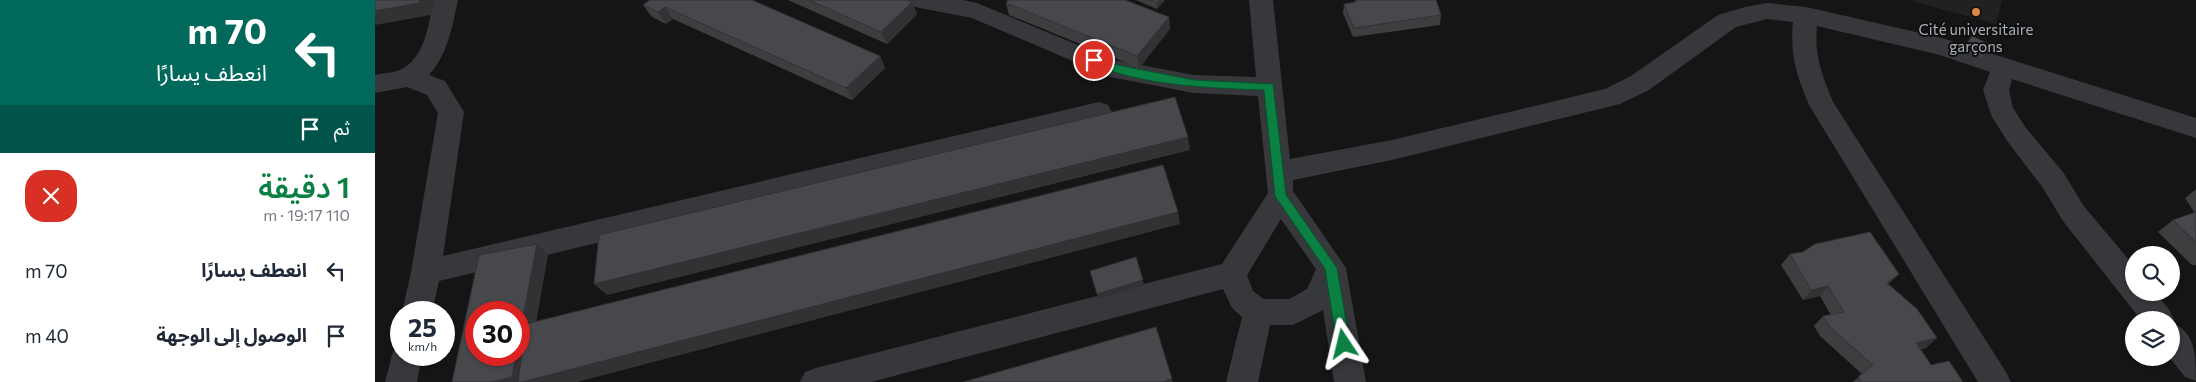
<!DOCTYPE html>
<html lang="ar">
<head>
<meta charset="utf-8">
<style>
  body { margin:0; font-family:Commissioner,"Noto Sans Arabic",sans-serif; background:#f6f6f7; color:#1f2937; direction:rtl; height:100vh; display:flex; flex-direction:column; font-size:19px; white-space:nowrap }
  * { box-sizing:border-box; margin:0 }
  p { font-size:16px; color:#747a83 }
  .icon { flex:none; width:28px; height:28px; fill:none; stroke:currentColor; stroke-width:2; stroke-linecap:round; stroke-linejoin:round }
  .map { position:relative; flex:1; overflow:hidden; direction:ltr }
  .side { display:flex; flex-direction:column; background:#fff; width:375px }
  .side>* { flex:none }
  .guide { background:#00695c; color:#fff; overflow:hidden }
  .controls { position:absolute; left:1750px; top:246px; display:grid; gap:10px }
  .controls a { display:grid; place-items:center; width:55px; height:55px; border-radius:50%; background:#fff; box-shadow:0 1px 4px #0004; font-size:25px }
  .speed { position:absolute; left:15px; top:301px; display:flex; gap:10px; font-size:25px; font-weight:700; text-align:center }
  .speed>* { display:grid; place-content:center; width:65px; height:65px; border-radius:50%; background:#fff; box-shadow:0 1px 4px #0004; line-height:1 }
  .speed small { font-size:12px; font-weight:400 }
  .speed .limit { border:8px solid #d22; background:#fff; color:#111 }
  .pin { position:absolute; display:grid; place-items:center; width:42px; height:42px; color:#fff; margin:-21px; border:2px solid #fff; border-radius:50%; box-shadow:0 1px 5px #0007 }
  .me { position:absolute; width:55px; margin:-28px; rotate:350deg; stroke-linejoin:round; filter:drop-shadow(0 0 4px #0008) }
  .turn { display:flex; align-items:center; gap:18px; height:105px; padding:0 25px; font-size:22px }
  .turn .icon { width:65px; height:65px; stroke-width:2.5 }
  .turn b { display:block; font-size:35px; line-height:42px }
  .then { display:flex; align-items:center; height:48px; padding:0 25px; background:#0003; gap:10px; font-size:19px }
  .round { display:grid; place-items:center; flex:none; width:52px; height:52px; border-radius:20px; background:#f6f6f7 }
  .summary { display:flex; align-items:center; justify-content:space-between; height:85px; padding:0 25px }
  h1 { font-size:30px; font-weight:600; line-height:38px; color:#0b8043 }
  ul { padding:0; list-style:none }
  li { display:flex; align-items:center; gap:15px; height:65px; padding:0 25px }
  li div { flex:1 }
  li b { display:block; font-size:19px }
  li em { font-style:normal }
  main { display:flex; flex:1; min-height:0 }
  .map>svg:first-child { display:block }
</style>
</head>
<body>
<main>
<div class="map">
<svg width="1821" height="382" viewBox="0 0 1821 382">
  <rect width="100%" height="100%" fill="#151516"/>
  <path fill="#212123" d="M1533,0h94l-6,24z"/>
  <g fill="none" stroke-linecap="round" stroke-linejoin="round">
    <g fill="#36383b" fill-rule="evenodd">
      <path d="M59,0h24c-6,27 -10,54 -29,75l16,6 19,31 -21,144 656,-154 9,3 4,7 -4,7 -9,3 -660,159 -7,31h-30l9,-40 27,-159 -11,-18 -20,-8 -32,6v-18c8,-2 19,-2 27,-6 24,-13 26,-45 32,-69z"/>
      <path d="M533,0h55l14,3 137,57 80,15 62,2 -7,-77h24l17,159 102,-19 213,-51 26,-13 87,-61 27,-8 22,-4 39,4 136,31 254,80v20l-184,-59 -3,11 4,18 13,20 37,44 20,33 51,61v26h21l15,19 4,9 -1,3c23,11 23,33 23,58l-11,-4 -15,-19h1v-38h-30l-78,-99 -20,-33 -35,-46 -16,-25 -9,-27 7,-18 -50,-17 -123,-29c-3,30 5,49 16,76l173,270 5,10h-33l-169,-277c-13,-32 -19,-48 -16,-83l-26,-3 -31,8 -87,63 -29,14 -228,56 -99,20v11l53,77 20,114h-32l-11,-72 -30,15h-23l-12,57h-32l16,-65 -10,-9 -9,-19 -352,93h-71l5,-10 11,-4 406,-104 46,-71 -10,-97 -64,-3 -84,-16 -138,-59 -52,-10 -8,-2zM906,219l35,50 -9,20 -18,10h-25l-11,-8 -6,-16z"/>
      <path d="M26,343v12h21l-5,27h-32l7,-27 4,-10z"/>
    </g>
  </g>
  <g fill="#3d3e40">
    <path d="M275,0l230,56 5,12 -33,32 -179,-81 -7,5 -14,-7 -9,-12z"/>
    <path d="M413,0h119l10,14 -30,30z"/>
    <path d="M761,0h29l-8,9z"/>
    <path d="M631,3l163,14 1,12 -31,39 -130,-53z"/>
    <path d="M969,4l97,11 -1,10 -87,12 -10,-24z"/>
    <path d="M1597,36l12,17 -4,5 -18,-7z"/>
    <path d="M1821,189v76h-4l-34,-33 15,-12 22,-7 -10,-15z"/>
    <path d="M1415,254l98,30 38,64 -5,1 10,16 32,17h-110l9,-8 -42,-38 -6,-10 9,-10 8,-1 -11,-19 -17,4 -22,-35z"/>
  </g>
  <g fill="#323234">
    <path d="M45,0h15l-4,15 -56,10v-14z"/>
    <path d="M784,0h6l-8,9v-6z"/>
    <path d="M537,2l5,12 -30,30 -6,-12z"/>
    <path d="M290,7l8,12 -7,5 -8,-12z"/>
    <path d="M794,17l1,12 -31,39 -2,-12z"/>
    <path d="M505,56l5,12 -33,32 -6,-12z"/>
    <path d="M813,137l2,13 -583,145 -13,-11z"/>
    <path d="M803,212l2,12 -603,158h-85l24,-27h3v-16l18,-95 11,11 -22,126z"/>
    <path d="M1524,274l-10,10 -12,9 10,-10z"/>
    <path d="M768,280l1,5 -46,14 -1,-5z"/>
    <path d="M1453,286l-8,10 -17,4 8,-10z"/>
    <path d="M1562,338l-11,10 -20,5 10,-10z"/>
    <path d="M797,379l1,3h-11z"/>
  </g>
  <g fill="#47484b" stroke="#323234">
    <path d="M0,0h45l-1,3 -44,8z"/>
    <path d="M275,0h102l128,56 -34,32 -181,-81 -7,5 -15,-7z"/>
    <path d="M434,0h98l5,2 -31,30z"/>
    <path d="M633,0h117l44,17 -32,39 -131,-53z"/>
    <path d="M774,0h10l-2,3z"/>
    <path d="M981,0h80l5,15 -87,13 -10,-24 11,-2z"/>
    <path d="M1597,36l17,8 -5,9 -18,-8z"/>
    <path d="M800,97l13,40 -594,147 5,-49z"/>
    <path d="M788,165l15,47 -656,170h-4l8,-58z"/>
    <path d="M1821,212v30l-23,-22z"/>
    <path d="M1495,232l29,42 -12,9 30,26 20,29 -21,5 15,22 18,-4 14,21h-102l-3,-5 15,-12 -44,-39 -6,-10 21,-4 -16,-26 -17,4 -21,-36 13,-2 12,-8z"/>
    <path d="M162,244l-18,95v-27h-43v43h40l-4,22 -20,5h-40l27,-127z"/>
    <path d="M761,257l7,23 -46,14 -7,-23z"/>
    <path d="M781,327l16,52 -10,3h-199z"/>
  </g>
  <path fill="#0b8043" stroke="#07532c" d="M719,57l18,7 82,16 79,4 13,111 51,73 13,76 -2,4 -4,2 -5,-2 -2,-4 -12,-75 -50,-73 -11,-106c-56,-2 -122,-4 -174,-27l-2,-3z"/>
  <circle fill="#de8745" stroke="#101011" stroke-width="2" cx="1601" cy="12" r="5"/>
  <g text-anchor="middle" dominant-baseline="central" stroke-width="4" stroke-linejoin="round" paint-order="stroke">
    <g font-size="15" fill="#a8afb5" stroke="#101011">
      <text x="1601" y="29">Cité universitaire<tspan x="1601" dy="17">garçons</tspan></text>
    </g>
  </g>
</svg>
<div class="controls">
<a><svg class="icon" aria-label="search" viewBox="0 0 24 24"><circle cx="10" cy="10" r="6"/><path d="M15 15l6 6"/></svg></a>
<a><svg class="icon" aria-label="layers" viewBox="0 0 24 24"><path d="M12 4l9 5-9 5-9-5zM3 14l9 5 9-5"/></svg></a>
</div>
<div class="speed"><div>25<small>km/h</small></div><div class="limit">30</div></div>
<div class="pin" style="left:719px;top:60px;background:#d93025"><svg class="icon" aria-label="arrive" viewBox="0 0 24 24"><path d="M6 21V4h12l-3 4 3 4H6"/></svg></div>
<svg class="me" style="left:969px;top:344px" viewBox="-20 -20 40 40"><path d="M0-17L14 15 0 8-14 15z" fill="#0b8043" stroke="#fff" stroke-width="4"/></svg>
</div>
<section class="side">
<div class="guide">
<div class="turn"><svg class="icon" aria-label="left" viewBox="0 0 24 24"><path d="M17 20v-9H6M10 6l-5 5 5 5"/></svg><div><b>70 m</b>انعطف يسارًا</div></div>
<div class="then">ثم<svg class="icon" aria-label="arrive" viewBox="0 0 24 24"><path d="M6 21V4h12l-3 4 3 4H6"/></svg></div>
</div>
<div class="summary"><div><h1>1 دقيقة</h1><p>110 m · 19:17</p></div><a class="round" style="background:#d93025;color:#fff"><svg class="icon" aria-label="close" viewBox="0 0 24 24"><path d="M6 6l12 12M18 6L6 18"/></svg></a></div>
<ul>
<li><svg class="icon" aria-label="left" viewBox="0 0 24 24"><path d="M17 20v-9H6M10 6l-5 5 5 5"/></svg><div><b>انعطف يسارًا</b></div><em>70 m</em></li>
<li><svg class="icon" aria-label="arrive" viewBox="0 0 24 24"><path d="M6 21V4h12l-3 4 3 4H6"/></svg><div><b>الوصول إلى الوجهة</b></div><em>40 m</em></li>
</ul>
</section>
</main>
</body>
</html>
